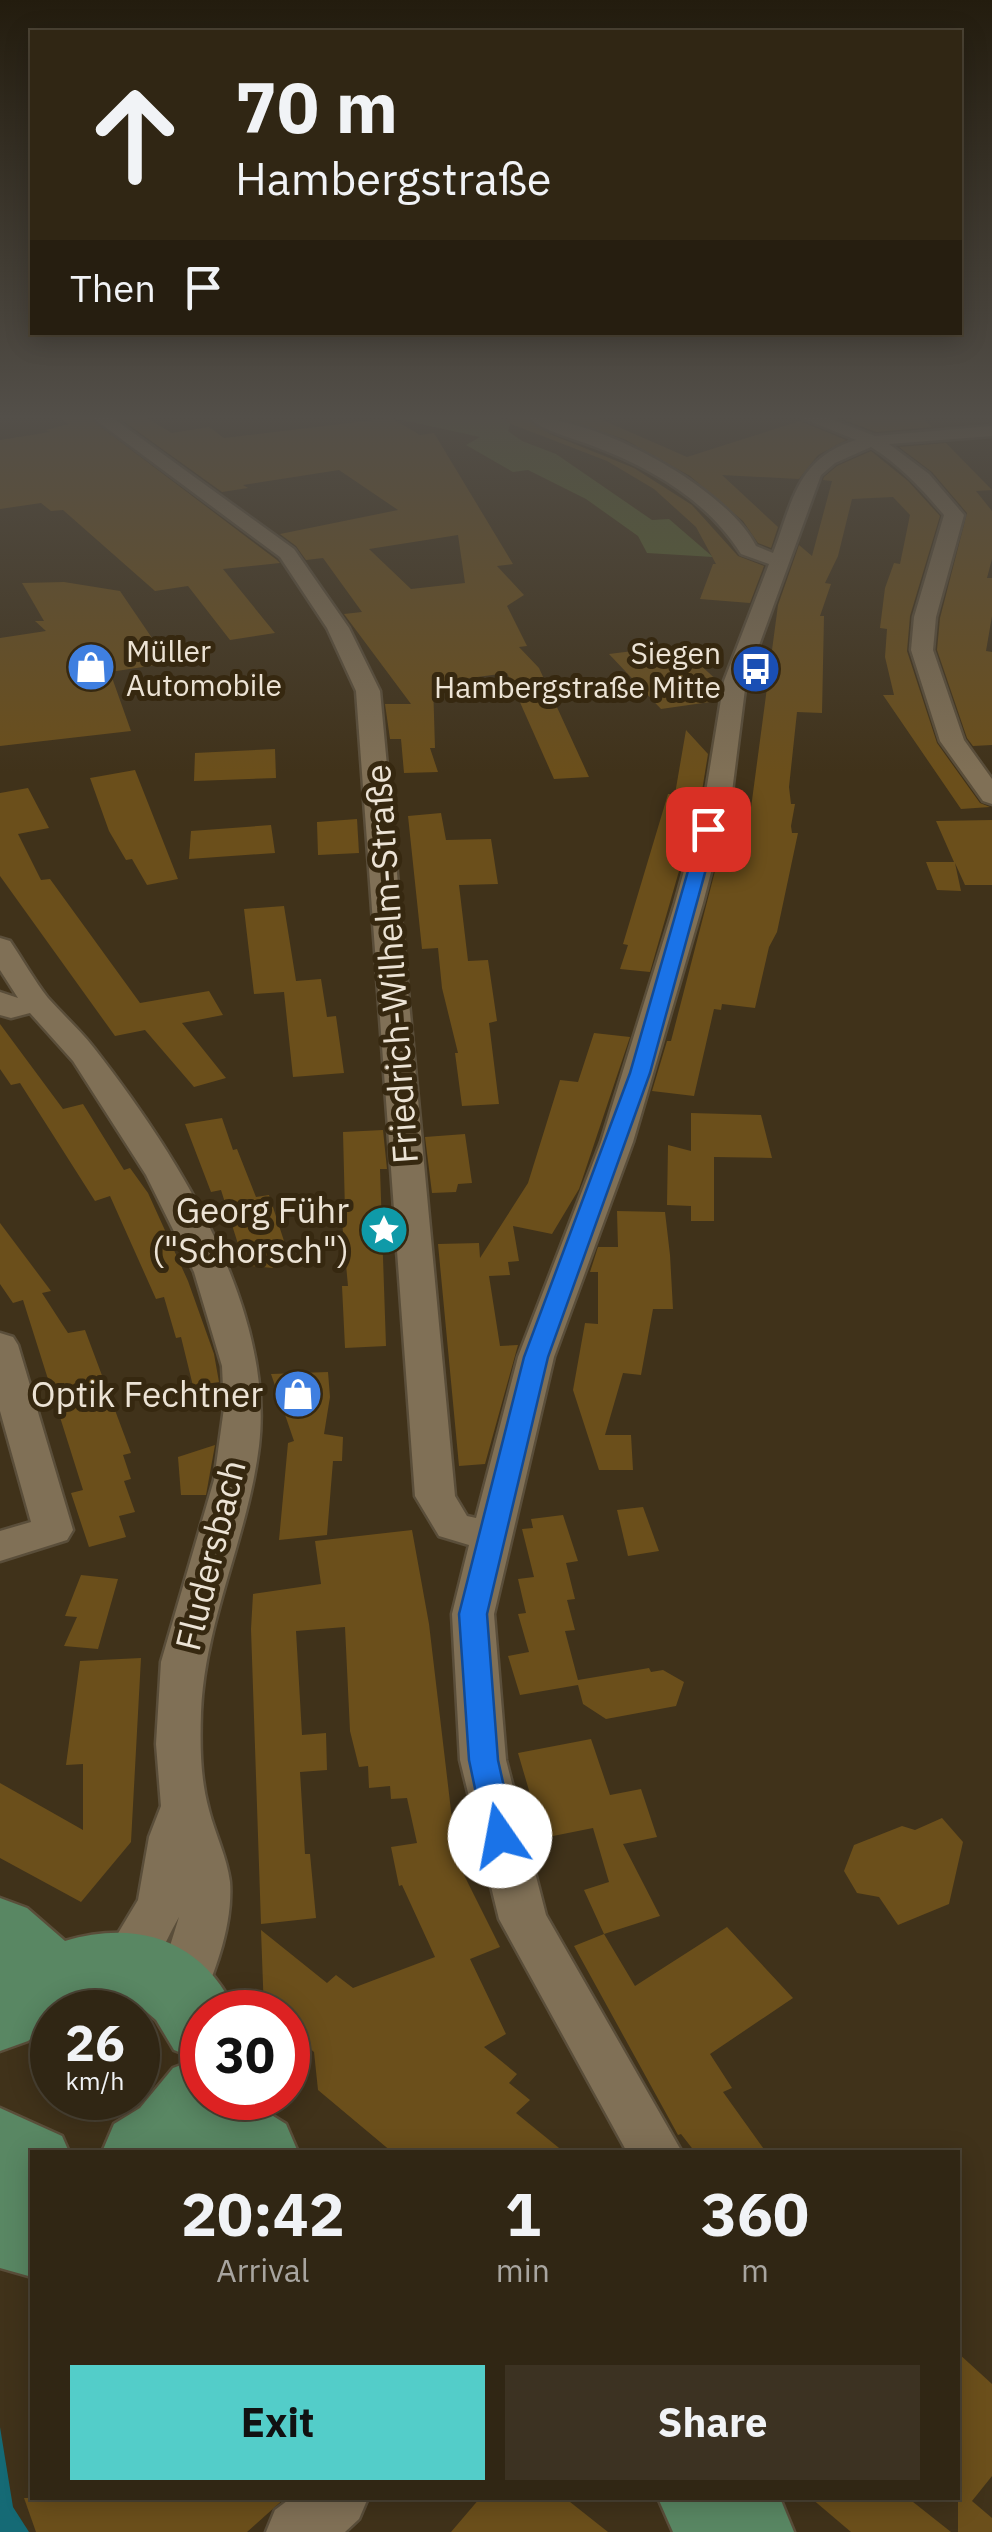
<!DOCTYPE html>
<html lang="en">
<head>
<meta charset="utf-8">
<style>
  body { margin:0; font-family:"IBM Plex Sans",sans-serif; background:#3c3222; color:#f1f3f6; height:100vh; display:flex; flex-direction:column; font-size:38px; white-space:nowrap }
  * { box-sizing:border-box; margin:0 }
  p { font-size:32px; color:#a8a5a0 }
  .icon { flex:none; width:55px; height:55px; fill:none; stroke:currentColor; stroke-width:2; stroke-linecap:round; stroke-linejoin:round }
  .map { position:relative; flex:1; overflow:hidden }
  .side { position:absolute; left:30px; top:2150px; width:930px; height:350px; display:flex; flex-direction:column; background:#302614; border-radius:0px; box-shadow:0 5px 25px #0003,0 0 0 2px #4b4334 }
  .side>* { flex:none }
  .guide { position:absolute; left:30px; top:30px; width:932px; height:305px; border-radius:0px; box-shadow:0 5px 25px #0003,0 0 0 2px #4b4334; background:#302614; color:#f1f3f6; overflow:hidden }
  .speed { position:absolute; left:30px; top:1990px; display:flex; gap:20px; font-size:50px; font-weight:700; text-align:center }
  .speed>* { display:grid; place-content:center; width:130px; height:130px; border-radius:50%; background:#302614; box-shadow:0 5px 25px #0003,0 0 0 2px #4b4334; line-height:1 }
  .speed small { font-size:25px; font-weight:400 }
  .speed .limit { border:15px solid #d22; background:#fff; color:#111 }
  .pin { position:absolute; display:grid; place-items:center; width:85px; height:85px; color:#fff; margin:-42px; border-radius:20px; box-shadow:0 5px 15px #0006 }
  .me { position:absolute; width:110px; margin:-55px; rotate:348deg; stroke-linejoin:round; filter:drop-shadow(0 0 8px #0008) }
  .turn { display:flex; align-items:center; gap:35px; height:210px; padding:0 40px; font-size:45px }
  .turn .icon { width:130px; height:130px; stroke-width:2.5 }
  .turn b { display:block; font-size:70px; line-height:85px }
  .then { display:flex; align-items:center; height:95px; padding:0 40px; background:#0003; gap:20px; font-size:38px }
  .eta { display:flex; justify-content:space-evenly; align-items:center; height:170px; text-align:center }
  .eta b { font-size:60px; font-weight:700; line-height:70px }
  .cta { display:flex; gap:20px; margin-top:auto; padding:20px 40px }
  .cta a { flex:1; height:115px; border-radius:0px; background:#53cdc9; color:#111; font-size:40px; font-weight:700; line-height:115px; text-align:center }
  .cta a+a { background:#3c3222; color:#f1f3f6 }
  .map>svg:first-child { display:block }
</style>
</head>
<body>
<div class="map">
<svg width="992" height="2532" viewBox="0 0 992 2532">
  <rect width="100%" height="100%" fill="#40321a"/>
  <path fill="#56622e" d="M393,418h106l12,4 -3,9 14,10 34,13 96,66 17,-1 44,38 -66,-4 -9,-17 -52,-37 -58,-29 -15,2 -47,-27 14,-8z"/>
  <path fill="#156a75" d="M0,2427l13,80 16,25h-29z"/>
  <g fill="#6b4f1b" fill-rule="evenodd">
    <path d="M60,418h29l188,142 3,3 -57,6 52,64 -45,7 -42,-54 -33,5 -92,-81 -12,1 -10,-8 -41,6v-69l50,-8 -4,-2 23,-6z"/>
    <path d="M119,418h27l26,15 37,-6 15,11 167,-20 29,17 14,-2 79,131 -16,2 27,29 -17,11 20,40 -8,1 20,21 50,109 -35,2 -47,-106 -74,10 2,65h-5l8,24 -34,1 -3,-34h-11l-5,-35h26l-67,-90 18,-2 -39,-54 -17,2 -10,-14 -16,-12 118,-24 -59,-40 -96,15 5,3 -26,4zM458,535l7,48 -54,6 -42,-40z"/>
    <path d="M507,418h18l25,16 84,34 58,37 46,51 26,10 -14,37 -50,-4 13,-35h3l-20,-37 -42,-38 -47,-28 -101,-39z"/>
    <path d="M561,418h37l89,39 113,-36 46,19 -28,15 -19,24 -77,-4 56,52 -7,21 -13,-5 -15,-22 -53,-45 -66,-37z"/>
    <path d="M855,418h67l10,9 -56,5 -31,-12z"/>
    <path d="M946,443l46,47 -16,1 16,20v48l-5,19h5v38l-6,35 6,1v93l-19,1 -6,-8 -30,-88 3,-32 27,-105 -35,-41 -33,-25z"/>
    <path d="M871,451l37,30 32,35 -30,100 -3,35 30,92 43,60 10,4 -29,2 -78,-114h11l-9,-38 2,-28 -7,-1 5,-40 9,-25 6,1 10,-49 -17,-18 -41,2 -14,57 -13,27 6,1 -11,32h4l-2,97 -25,-1 -8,75 2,17h4l-4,22 1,7h6l-21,99 -8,15 -14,61 -33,-4 -1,6 -7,-1 -20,87 -42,-5 15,-50h4l57,-220 21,2 29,-218 21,-60 13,11 20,-75 -9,-1 1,-3 13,-11z"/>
    <path d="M64,582l56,9 49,72 -59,9 21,59 -131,15v-108l46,-7 -11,-10h9l-22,-38z"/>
    <path d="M657,648h18l22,14 23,21 -3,18 -56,8 -52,-55z"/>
    <path d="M686,730l22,24 -6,37 -52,181 -30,-3 8,-24 -5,-1 45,-150h7z"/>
    <path d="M275,749l1,29 -82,3 1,-28z"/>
    <path d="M135,770l43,109 -31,6 -15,-26 -6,1 -17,-29 -19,-53z"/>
    <path d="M28,788l21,40 -31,6 23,46 9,-1 90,124 69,-12 14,24 -41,8 44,55 -32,9 -49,-57 -30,6 -115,-160v-83z"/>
    <path d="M441,813l5,27 45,-1 7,45 -39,1 9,76 20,-1 9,61 -8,2 10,81 -37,2 -7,-53h3l-16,-65 -4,-40 -16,1 -14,-133z"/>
    <path d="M357,819l2,34 -41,2 -1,-33z"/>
    <path d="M992,820v65h-27l-10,-22 6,28 -24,-1 -11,-28h28l-18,-41z"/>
    <path d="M271,825l4,28 -86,6 2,-28z"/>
    <path d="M284,906l12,75 25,-2 6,38 9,-1 8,57 -51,4 -9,-85 -30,2 -10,-85z"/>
    <path d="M0,1024l63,85 20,-5 41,66 6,-2 18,25 40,88 26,73 5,28 -26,4 -12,-49 -5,1 -12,-41 -8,2 -46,-103 -15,5 -75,-118 -9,2 -11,-16z"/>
    <path d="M594,1033l36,4 -51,152 -27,45 -39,-8 6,35 -11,1 2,13 -21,1 11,70 18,-1 -33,119 -26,2 -21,-222 41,-1 1,15 48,-75 32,-103 18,2z"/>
    <path d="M691,1113l70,2 11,43 -58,-1v64h-23v-15l-24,-1 1,-60 23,6z"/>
    <path d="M222,1118l11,32 4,-1 19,48 13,-2 16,49 -13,3 5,13 -7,2 3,6 -43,-4 -8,-17 16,-3 -17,-54 -10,2 -26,-68z"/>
    <path d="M383,1130l4,39h-7l6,177 -41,2 -3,-62h6l-7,-75h4l-2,-79z"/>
    <path d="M465,1134l7,49 -14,1 -2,8 -24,1 -7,-56z"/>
    <path d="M617,1211l48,1 5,43 3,54h-20l-12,66 -18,-2 -18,62h26l2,35h-34l-26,-80 12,-67 13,1v-52h-8l8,-25h20z"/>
    <path d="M0,1223l51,68 -9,2 26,40 17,-3 46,123 -8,2 8,24 -7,2 11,31 -16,4 7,21 -37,10 -18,-54 12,-3 -60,-190 -10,3 -13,-19z"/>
    <path d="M328,1372l2,25 -6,37 19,3 -1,24h-9l-6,74 -48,5 9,-97 6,-2 -23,-67z"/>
    <path d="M215,1445l-9,50h-25l-3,-38z"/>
    <path d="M643,1507l16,44 -31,5 -11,-46z"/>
    <path d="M563,1515l15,46 -12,2 9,36 -8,1 8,30 -10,1 13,49 71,-12 2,4 12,-2 21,12 -8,24 -70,13 -23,-15 -5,-19 -58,10 -12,-39 21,-4 -11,-38 8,-1 -8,-34 16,-2 -12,-48 11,-1 -2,-9z"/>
    <path d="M412,1530l17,94 25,212 9,37 37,74 -30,12 36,75 -22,13 33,27 -8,9 21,17 -14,13 48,39h-172l-74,-62 -4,-38 -26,-21v-19h-24l-3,-82 66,53 9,-8 17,13 82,-31 -33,-72 -3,1 -8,-39 26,-4 -10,-45 -16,1 -1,-13 -21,2 -1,-22 -9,1 -9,-36 -5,-104 -49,4 6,104 24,-2 1,37 -27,2 5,82h5l6,64 -55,6 -10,-295 2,-35 68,-10 -6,-43z"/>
    <path d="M81,1575l37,4 -20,70 -34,-3 13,-29 -12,-1z"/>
    <path d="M141,1658l-10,184 -50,60 -81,-44v-75l83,47v-66l-17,1 14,-104z"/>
    <path d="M591,1739l19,56 31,-6 16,48 -34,7 37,72 -56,18 -20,-44 25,-8 -16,-54 -50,10 -25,-85z"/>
    <path d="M942,1818l21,24 -14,62 -51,21 -19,-28 -22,-4 -13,-22 10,-26 48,-19 13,4z"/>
    <path d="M727,1927l66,71 -83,56 22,34 -9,4 43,60h-71l-14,-18 -3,1 -104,-189 30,-12 31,52z"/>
    <path d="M958,2353l34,31v92l-20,25 20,17v14h-34z"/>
    <path d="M24,2498h261l-38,34h-211z"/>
    <path d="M480,2498h85l43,34h-157z"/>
    <path d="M811,2498h97l43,34h-100z"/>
  </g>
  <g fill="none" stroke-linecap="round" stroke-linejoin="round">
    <g stroke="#5a4e3a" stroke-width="5">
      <g id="street">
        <path d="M93,418h20l181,131 55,79 31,63 75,805 12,20 9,2 42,-161 83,-215 74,-239 31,-111 18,-111 45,-117 -28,-10c-34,-54 -90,-86 -148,-108 -20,-8 -48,-14 -64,-28 66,-2 197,69 227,128l17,7c20,-52 24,-95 83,-113l-54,-22h26l47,18 117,-10v10l-103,8 40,30 35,41 -28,102 -3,33 31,90 28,39v25l-9,-3 -43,-60 -29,-91 3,-33 30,-102c-22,-26 -44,-50 -73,-68l-36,16 -14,12 -75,206 -14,111 -29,111 -70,239 -79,215 -60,257 12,146 40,155 136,237h-55l-128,-233 -39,-159 -8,-146 17,-69 -30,-9 -24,-40 -59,-805 -29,-63 -47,-71z"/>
        <path d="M0,938l10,3c13,19 24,39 38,57 15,17 32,32 46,50 82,105 181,260 165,398 -11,91 -54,173 -58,266 -1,32 -1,66 8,98 6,24 18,47 21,72 3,41 -14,89 -31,125l-18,6 -18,-6 -7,-16 23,-74c-18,31 -31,78 -73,63l-7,-15 39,-65 11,-63 12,-31 -5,-62 5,-82 53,-182 10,-72 -2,-42 -28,-94 -48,-97 -73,-114 -43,-48 -19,5 -11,-3v-23l18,6 -18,-28z"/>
        <path d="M0,1333l13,4 5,8 55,185 -6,10 -67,21v-30l31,-9 -31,-111z"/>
        <path d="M291,2498h77l-9,21 -14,13h-79l9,-22z"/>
      </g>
    </g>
    <g stroke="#5a4e3a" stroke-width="5">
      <g id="primary">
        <path d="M0,1898l27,10 38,33c74,-22 138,0 171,71h-34v86h42l42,26 12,28h-196l12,-28 26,-16 33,-40 24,-9 -23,-9 -18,-30 -22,-19 -46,1 -22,10h-14v9l-24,20 -28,10z"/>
        <path d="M0,2108l62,28 7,16h-37v125l-32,-9z"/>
        <path d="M658,2498h122l14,34h-121z"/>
      </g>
    </g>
    <use href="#street" fill="#807056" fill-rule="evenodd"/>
    <use href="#primary" fill="#598763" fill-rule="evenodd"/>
  </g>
  <linearGradient id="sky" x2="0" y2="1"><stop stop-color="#231c0e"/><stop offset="0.54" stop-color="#534f49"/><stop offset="1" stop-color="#534f49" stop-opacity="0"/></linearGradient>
  <rect width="992" height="772" fill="url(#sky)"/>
  <path fill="#1a73e8" stroke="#114b97" stroke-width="2.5" d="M708,824l9,5 -67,244 -102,284 -61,257 11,146 17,76 -4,9 -11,4 -11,-4 -4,-9 -16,-76 -10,-146 65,-257 106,-284 70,-244z"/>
  <defs>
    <g id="shop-disc" transform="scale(2.5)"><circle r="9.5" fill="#3f7fe0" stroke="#362810"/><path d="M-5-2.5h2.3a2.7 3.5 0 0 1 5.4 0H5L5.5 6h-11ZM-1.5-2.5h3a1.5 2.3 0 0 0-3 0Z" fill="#fff"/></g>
    <g id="bus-disc" transform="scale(2.5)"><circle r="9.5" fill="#1a4fb4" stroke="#362810"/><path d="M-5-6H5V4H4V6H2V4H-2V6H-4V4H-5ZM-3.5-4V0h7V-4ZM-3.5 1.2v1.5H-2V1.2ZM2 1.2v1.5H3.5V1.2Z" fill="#fff"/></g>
    <g id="sight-disc" transform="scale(2.5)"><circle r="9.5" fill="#0f9aa8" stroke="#362810"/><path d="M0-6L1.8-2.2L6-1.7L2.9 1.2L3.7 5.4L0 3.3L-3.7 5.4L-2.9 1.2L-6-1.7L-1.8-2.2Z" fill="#fff"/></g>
  </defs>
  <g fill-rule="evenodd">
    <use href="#shop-disc" x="91" y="667"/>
    <use href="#bus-disc" x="756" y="669"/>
    <use href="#sight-disc" x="384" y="1230"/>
    <use href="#shop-disc" x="298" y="1394"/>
  </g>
  <g text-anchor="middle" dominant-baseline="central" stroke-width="10" stroke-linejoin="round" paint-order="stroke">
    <g font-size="30" fill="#ece3d5" stroke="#362810" text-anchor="start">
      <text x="126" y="650">Müller<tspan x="126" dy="34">Automobile</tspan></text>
      <text x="721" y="652" text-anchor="end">Siegen<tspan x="721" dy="34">Hambergstraße Mitte</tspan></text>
    </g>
    <g font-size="35" fill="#ece3d5" stroke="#362810">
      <text transform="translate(391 964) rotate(-94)">Friedrich-Wilhelm-Straße</text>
      <text transform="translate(210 1555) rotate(-76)">Fludersbach</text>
    </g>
    <g font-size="35" fill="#ece3d5" stroke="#362810" text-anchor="end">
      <text x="349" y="1210">Georg Führ<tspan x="349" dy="40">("Schorsch")</tspan></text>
      <text x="263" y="1394">Optik Fechtner</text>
    </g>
  </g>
</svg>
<div class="speed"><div>26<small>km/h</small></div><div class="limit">30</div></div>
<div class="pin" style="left:708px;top:829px;background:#d93025"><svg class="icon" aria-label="arrive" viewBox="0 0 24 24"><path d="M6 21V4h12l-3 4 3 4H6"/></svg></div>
<svg class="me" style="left:500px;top:1836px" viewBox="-20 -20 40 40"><circle r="19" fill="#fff"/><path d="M0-13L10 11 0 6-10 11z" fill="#1a73e8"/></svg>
<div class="guide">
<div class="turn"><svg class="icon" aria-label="ahead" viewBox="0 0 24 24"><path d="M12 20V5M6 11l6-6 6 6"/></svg><div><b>70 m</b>Hambergstraße</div></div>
<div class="then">Then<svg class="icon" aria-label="arrive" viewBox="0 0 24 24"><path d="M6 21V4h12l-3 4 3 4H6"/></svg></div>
</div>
<section class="side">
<div class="eta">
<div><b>20:42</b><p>Arrival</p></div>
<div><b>1</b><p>min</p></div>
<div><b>360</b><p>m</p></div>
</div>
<div class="cta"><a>Exit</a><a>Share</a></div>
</section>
</div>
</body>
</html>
